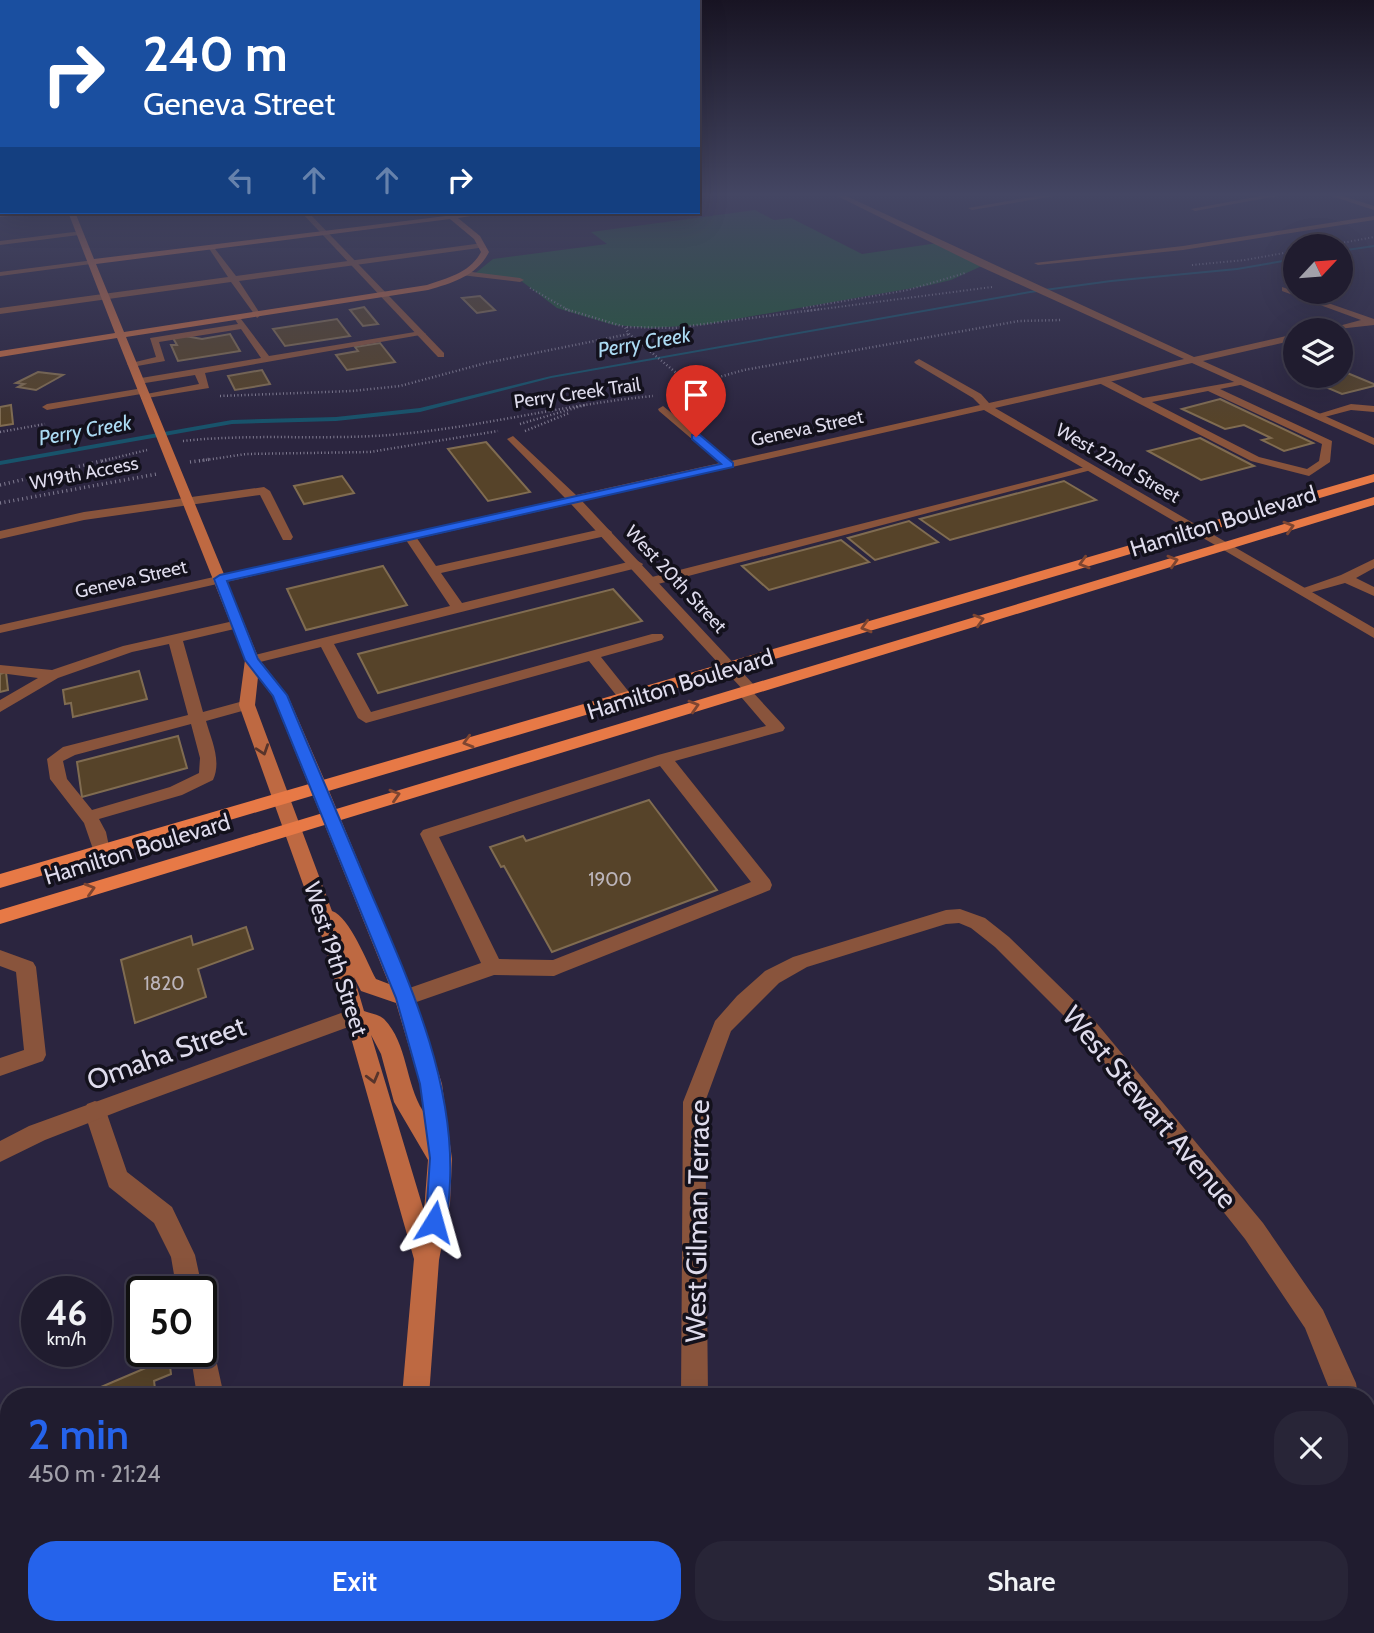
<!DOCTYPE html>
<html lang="en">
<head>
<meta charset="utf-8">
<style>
  body { margin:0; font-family:Cabin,sans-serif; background:#282537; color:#f1f3f6; height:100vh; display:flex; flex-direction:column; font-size:26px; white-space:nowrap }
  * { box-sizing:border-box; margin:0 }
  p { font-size:23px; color:#a2a1aa }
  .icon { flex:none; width:38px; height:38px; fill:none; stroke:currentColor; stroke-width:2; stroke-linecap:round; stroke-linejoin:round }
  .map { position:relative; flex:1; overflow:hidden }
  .details { position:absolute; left:0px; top:1388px; width:1376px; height:247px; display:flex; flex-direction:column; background:#201c2f; border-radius:28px 28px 0 0; box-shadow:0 7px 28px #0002,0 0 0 2px #3d3a4b }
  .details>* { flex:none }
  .banner { position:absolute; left:0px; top:0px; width:700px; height:214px; box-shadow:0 7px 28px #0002,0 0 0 2px #3d3a4b; background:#1a4fa0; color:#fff; overflow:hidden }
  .needle { width:46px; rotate:64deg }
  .fabs { position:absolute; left:1283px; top:234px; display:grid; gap:14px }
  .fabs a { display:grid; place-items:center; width:70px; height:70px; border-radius:50%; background:#201c2f; box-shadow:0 7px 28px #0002,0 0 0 2px #3d3a4b; font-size:35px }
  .speed { position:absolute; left:21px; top:1276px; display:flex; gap:14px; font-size:35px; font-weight:700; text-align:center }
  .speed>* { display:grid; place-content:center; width:91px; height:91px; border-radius:50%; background:#201c2f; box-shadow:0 7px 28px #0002,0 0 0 2px #3d3a4b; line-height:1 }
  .speed small { font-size:18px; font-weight:400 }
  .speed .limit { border:4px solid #111; border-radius:10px; background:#fff; color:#111 }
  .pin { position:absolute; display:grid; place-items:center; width:60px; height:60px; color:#fff; margin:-72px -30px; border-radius:50% 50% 50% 0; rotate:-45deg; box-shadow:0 0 7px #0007 }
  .pin .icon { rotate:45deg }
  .me { position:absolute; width:77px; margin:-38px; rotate:8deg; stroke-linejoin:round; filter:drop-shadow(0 0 5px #0008) }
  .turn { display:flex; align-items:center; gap:24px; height:147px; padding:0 28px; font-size:32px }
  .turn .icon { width:91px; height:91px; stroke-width:2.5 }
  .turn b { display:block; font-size:49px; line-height:60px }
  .lanes { display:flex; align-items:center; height:66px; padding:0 28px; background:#0003; justify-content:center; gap:35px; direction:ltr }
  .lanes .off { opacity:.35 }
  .round { display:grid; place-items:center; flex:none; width:74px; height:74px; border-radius:28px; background:#282537 }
  .headline { display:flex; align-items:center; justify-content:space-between; height:119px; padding:0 28px }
  h1 { font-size:42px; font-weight:600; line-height:52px; color:#2563eb }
  .cta { display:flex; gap:14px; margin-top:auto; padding:14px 28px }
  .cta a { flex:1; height:80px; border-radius:28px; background:#2563eb; color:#fff; font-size:28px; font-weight:600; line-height:80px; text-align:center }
  .cta a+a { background:#282537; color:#f1f3f6 }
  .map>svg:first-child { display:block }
</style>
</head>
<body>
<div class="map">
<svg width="1374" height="1633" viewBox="0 0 1374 1633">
  <rect width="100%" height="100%" fill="#2b253f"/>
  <path fill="#225838" d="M755,210l19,10 17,-2 71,36 76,-11 46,22 -33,15 -21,5 -228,40 -53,3 -35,-3 -57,-17 -37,-28 -47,-5 20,-16 114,-15 -16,-12z"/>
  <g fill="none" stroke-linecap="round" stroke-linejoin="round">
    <g fill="#18536b" fill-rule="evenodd">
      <path d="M1374,245v2l-34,5v-2z"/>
      <path d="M1295,258v2l-58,10 -126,12 -81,11 -479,85 -131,34 -84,9 -104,3 -232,41v-4l232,-41 104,-3 84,-9 131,-32 479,-85 81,-11 126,-12z"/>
    </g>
  </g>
  <g fill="#564329" stroke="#806c51" stroke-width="2">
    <path d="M480,296l15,14 -18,3 -15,-15z"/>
    <path d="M364,307l14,17 -15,2 -13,-16z"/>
    <path d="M337,319l13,17 -65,10 -12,-17z"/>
    <path d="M230,334l10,17 -62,10 -7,-16h6l-4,-7 12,-2 17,3z"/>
    <path d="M380,343l15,19 -48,8 -11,-15 22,-4 -3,-4z"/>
    <path d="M262,370l8,14 -35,6 -7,-14z"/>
    <path d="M1340,370l34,14v2l-32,8 -42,-18h40z"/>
    <path d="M38,372l25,3 -27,15 -18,-3 6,-3 -8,-1z"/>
    <path d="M1220,399l93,44 -29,8 -22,-11 9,-2 -27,-13 -19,4 -43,-20z"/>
    <path d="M11,405l2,19 -13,2v-19z"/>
    <path d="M1200,438l54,28 -53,14 -53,-29z"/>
    <path d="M486,442l44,50 -42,9 -40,-52z"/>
    <path d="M342,476l12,17 -50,11 -10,-18z"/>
    <path d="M1064,481l32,19 -146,40 -30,-21z"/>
    <path d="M909,521l29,21 -63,18 -27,-22z"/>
    <path d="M841,540l28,22 -100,28 -27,-24z"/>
    <path d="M383,566l24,39 -101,25 -19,-41z"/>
    <path d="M613,589l29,32 -264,72 -20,-39z"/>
    <path d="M139,671l8,28 -74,18 -2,-14 -6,1 -2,-14z"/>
    <path d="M6,672l2,18 -8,2v-18z"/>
    <path d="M178,736l9,32 -105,29 -5,-35z"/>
    <path d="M649,800l68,90 -165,62 -48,-86 -3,1 -11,-20 33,-11 3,5z"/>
    <path d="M246,927l7,22 -55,20 8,28 -71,26 -14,-63 70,-24 2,9z"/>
    <path d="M169,1358l2,16 -17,7 2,15h-76z"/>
    <path d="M9,1427v199h120l-5,7h-124v-202z"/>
  </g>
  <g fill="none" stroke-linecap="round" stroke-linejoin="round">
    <g stroke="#817c92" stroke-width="2" stroke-dasharray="1 2.5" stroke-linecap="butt">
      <path d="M1320,247l54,-10"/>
      <path d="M1192,265l53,-5 50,-9"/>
      <path d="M530,288l40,23"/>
      <path d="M803,308l105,-18 57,-17"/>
      <path d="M807,311l185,-24"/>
    </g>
    <g stroke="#817c92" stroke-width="2.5" stroke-dasharray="1 2.5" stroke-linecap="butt">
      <path d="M565,309l60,18"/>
      <path d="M691,385l53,-15 275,-49 42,-1"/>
      <path d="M673,395l11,-2 7,-8 -62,-51 -4,-7 49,1 147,-19"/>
      <path d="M220,396l132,-5 48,-5 86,-23 143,-29"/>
      <path d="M520,424l65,-19"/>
      <path d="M525,431l44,-18"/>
      <path d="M0,432l45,-8"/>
      <path d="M183,441c72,-8 145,0 218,-7 85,-8 167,-30 252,-38"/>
      <path d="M102,461l45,-11"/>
      <path d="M199,461l47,-7 124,-2 128,-21"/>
    </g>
    <g stroke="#817c92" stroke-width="3.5" stroke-dasharray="1 3.5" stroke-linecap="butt">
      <path d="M190,462l22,-3"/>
      <path d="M0,485l110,-26"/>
      <path d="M0,503l157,-29"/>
    </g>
    <g fill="#89543c" fill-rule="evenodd">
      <path d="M1271,194h18l-94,17 -4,-2z"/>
      <path d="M82,231l-3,4 -79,10v-4z"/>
      <path d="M483,243l3,4 -247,34 22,34 -4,3 -26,-36 -231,32v-6l228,-31 -20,-30 4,-2 24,31z"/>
      <path d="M464,271l56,7 4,2 -4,2 -59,-7z"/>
      <path d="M238,315l31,41 152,-25 5,3 -221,39 4,15 -68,11v-4l58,-11 -4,-9 -56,9 -4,-1v-4l126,-21 -20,-29 -82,13 6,19 -33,6 -5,-3 29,-7 -6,-19 88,-14 -4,-6z"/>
      <path d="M1099,379h8l36,19 102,-18v4l-25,5 112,52 -2,21 -21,14 -58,-15 -152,-78zM1208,391l114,53 -3,17 -12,8 -48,-12 -107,-55z"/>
      <path d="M143,388l5,3 -1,2 -100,17 -5,-3 5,-3z"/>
      <path d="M1351,404l23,2v6l-23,-2 -34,9 -5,-3z"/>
      <path d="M1085,467l10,2 -437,115h-10l-2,-3 2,-3z"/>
      <path d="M264,487l6,4 23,46 -2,3h-8l-23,-45 -176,25 -84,19v-8l84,-19z"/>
      <path d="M606,528l6,4 -2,3 -169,38 21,30 174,-43 7,4 -2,3 -307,77 37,68 281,-78h10l2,3 -2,3 -61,17 32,40 -3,3h-10l-31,-39 -223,62 -8,-5 -37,-71 -69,17 -7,-4 2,-3 203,-51 -46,-69 2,-3h8l22,32z"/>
      <path d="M1374,559v9l-18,10 18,9v9l-29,-13 -43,12 -7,-4 46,-16z"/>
      <path d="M238,620l7,4 -2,3 -60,14 20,71 44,-12 8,5 -2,3 -47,13c5,18 16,40 7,59l-31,15 -83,24 7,13 4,19 -3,4h-12l-11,-32 -34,-44 -3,-20 16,-12 125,-32 -19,-71 -37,8 -74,26 -58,34v-12l38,-22 -38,-5v-8l52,5 71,-24zM191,724l9,34 -1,15 -29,14 -78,23 -25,-31 -4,-18 12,-6z"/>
      <path d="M744,686l5,2 34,37 2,3 -2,3 -108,30 95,119 2,5 -2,5 -209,83 -7,3 -60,-1 -89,31 -7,-2 -3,-6 3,-6 83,-29 -61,-129 3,-4 235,-75 108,-29 -30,-35zM660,766l91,116 -198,78 -54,-1 -60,-122z"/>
      <path d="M0,950l33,12 3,5 10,88 -3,6 -43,15v-18l24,-8 -8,-78 -16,-6z"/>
      <path d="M95,1101l8,3 3,7 21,61 45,35 23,48 8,37 -2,4v-4h-24l-6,-35 -17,-34 -45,-36 -25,-76 3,-7z"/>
      <path d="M201,1328l9,4 14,64h-27l-7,-45h11z"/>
      <path d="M160,1626h33l-3,7h-33z"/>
    </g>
    <g fill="#89543c" fill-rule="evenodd">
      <path d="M833,194h9l352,163 101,-23v6l-92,21 171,77v7l-182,-82 -197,45 379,220v10l-390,-228 -402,91 173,185 3,3 -8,5 -5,-2 -174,-188 -571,129v-8l565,-127 -56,-57 -2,-2 6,-3 63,59 144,-32 -61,-52 -1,-2 5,-3 68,55 249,-56 -7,-7 -57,-34 -2,-2 5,-3 62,35 8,9 195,-44 -203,-92z"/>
      <path d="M1048,194h19l-95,16 -4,-2z"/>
      <path d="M1325,194h11l38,12v4z"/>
      <path d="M31,212l-4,2 -27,3v-4z"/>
      <path d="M301,212h7l136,141v4h-6z"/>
      <path d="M1374,216v4l-191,30 -145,15 -4,-2 149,-17z"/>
      <path d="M94,260l-3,4 -91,12v-4z"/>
      <path d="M1282,287l92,32v6l-54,6 41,-11 -79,-29z"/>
      <path d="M960,909l25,9 24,19 85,83 169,203 60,87 33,73 2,13h-26l-27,-68 -60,-89 -165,-207 -85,-85 -24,-19 -12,-5 -13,1 -139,43 -28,16 -48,48 -26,71 3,294h-27l2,-294 32,-81 22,-25 28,-25 28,-14 153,-47z"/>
      <path d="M355,1008l7,2 3,6 -3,6 -235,86 -82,32 -45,22v-21l29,-15z"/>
      <path d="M1367,1469l7,2v57l-7,-3z"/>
      <rect x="679" y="1626" width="32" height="7"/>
    </g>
    <g fill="#be6942" fill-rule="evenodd">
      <path d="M68,212h7l19,47 352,-43 -3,-4 11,3 42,-3 -38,6 22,18 9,16c-12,24 -37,31 -61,38l-302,47 133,322 29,37 39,90 88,212 27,86 10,75 -2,44 -11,57 -10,136h-27l12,-137 -90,-316 -85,-238 6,-45 -128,-322 -117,19v-6l115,-18zM450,219l24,20 7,13c-11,21 -34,26 -54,33l-303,47 -28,-68zM258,677l15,20 116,287 -13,-5c-9,-16 -26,-62 -44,-68l-77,-206zM354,977l7,14 35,12 24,81 3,27c-18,-28 -15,-67 -39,-92 -4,-4 -14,-6 -20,-8zM371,1035l10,19 13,48 34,58 -4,51z"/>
      <path d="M384,1626h32l-1,7h-32z"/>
    </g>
    <g fill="#e77946" fill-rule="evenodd">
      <path d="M1374,474v8l-1374,406v-14z"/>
      <path d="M1374,497v8l-1374,419v-14z"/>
    </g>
  </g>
  <defs><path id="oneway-chevron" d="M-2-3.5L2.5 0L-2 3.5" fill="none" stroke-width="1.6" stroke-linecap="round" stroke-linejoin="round" transform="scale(1.75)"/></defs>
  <g stroke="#7d4531">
    <use href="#oneway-chevron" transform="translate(1289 527) rotate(-17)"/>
    <use href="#oneway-chevron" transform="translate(1173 561) rotate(-17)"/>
    <use href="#oneway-chevron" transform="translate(1084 563) rotate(164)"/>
    <use href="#oneway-chevron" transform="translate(979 620) rotate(-17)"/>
    <use href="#oneway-chevron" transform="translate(866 627) rotate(164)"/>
    <use href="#oneway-chevron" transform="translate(694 706) rotate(-17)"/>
    <use href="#oneway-chevron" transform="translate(468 742) rotate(164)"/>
    <use href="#oneway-chevron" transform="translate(395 795) rotate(-17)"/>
    <use href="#oneway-chevron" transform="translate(90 889) rotate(-17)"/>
  </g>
  <g stroke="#57342b">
    <use href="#oneway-chevron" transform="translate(263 750) rotate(71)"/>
    <use href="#oneway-chevron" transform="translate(373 1078) rotate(75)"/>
  </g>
  <linearGradient id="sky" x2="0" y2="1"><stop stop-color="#181423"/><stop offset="0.46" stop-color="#444663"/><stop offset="1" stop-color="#444663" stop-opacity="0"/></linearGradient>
  <rect width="1374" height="423" fill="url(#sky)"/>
  <path fill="#2563eb" stroke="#184099" stroke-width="2" d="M692,435h8l33,28v4l-506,114 31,78 29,36c24,58 49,115 73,172 42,100 95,205 90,315 -1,16 -1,32 -8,47l-8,3 -8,-3 -3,-7 4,-19 3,-45 -10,-74 -24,-86 -123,-302 -28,-36 -31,-81 6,-4 501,-111 -29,-25z"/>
  <g text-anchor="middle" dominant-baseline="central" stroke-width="7" stroke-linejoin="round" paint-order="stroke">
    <g font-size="19" fill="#dedbec" stroke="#13111c">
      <text transform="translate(577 393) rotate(-8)">Perry Creek Trail</text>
      <text transform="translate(807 428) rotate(-12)">Geneva Street</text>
      <text transform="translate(1118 463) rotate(30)">West 22nd Street</text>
      <text transform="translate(84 473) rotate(-11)">W19th Access</text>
      <text transform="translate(131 579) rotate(-13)">Geneva Street</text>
      <text transform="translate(676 579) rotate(47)">West 20th Street</text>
    </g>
    <g font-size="19" fill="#bcb5bb">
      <text x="610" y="879">1900</text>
      <text x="164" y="983">1820</text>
    </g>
    <g font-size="21" font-style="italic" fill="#acdbf3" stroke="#13111c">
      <text transform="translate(644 342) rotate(-10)">Perry Creek</text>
      <text transform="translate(85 430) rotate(-10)">Perry Creek</text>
    </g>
    <g font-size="23" fill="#dedbec" stroke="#13111c">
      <text transform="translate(1223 521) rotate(-17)">Hamilton Boulevard</text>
      <text transform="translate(680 684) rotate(-17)">Hamilton Boulevard</text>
      <text transform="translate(137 849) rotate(-17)">Hamilton Boulevard</text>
      <text transform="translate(336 959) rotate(72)">West 19th Street</text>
    </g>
    <g font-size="28" fill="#dedbec" stroke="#13111c">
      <text transform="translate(166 1053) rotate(-20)">Omaha Street</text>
      <text transform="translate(1150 1107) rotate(50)">West Stewart Avenue</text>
      <text transform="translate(697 1221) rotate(-89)">West Gilman Terrace</text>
    </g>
  </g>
</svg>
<div class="fabs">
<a><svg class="needle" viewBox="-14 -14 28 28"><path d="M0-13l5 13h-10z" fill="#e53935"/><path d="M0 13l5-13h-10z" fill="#a2a1aa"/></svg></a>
<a><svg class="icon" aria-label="layers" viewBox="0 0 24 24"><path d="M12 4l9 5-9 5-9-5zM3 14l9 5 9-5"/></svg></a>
</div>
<div class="speed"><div>46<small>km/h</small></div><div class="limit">50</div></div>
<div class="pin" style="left:696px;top:437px;background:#d93025"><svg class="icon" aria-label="arrive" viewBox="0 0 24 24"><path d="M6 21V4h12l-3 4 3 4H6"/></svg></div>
<svg class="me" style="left:434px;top:1222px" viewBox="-20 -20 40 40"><path d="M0-17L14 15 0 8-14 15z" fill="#2563eb" stroke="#fff" stroke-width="4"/></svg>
<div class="banner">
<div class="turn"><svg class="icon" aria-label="right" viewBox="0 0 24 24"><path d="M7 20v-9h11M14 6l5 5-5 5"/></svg><div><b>240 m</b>Geneva Street</div></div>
<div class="lanes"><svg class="icon off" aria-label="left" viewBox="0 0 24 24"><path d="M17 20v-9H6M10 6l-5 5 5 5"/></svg><svg class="icon off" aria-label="ahead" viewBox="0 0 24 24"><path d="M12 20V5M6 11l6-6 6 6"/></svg><svg class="icon off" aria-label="ahead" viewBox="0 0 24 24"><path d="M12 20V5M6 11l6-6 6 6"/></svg><svg class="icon" aria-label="right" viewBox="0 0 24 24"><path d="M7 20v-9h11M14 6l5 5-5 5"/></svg></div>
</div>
<section class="details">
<div class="headline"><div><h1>2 min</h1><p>450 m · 21:24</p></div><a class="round"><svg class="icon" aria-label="close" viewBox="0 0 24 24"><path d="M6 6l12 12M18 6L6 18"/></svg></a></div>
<div class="cta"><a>Exit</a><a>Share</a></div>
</section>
</div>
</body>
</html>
